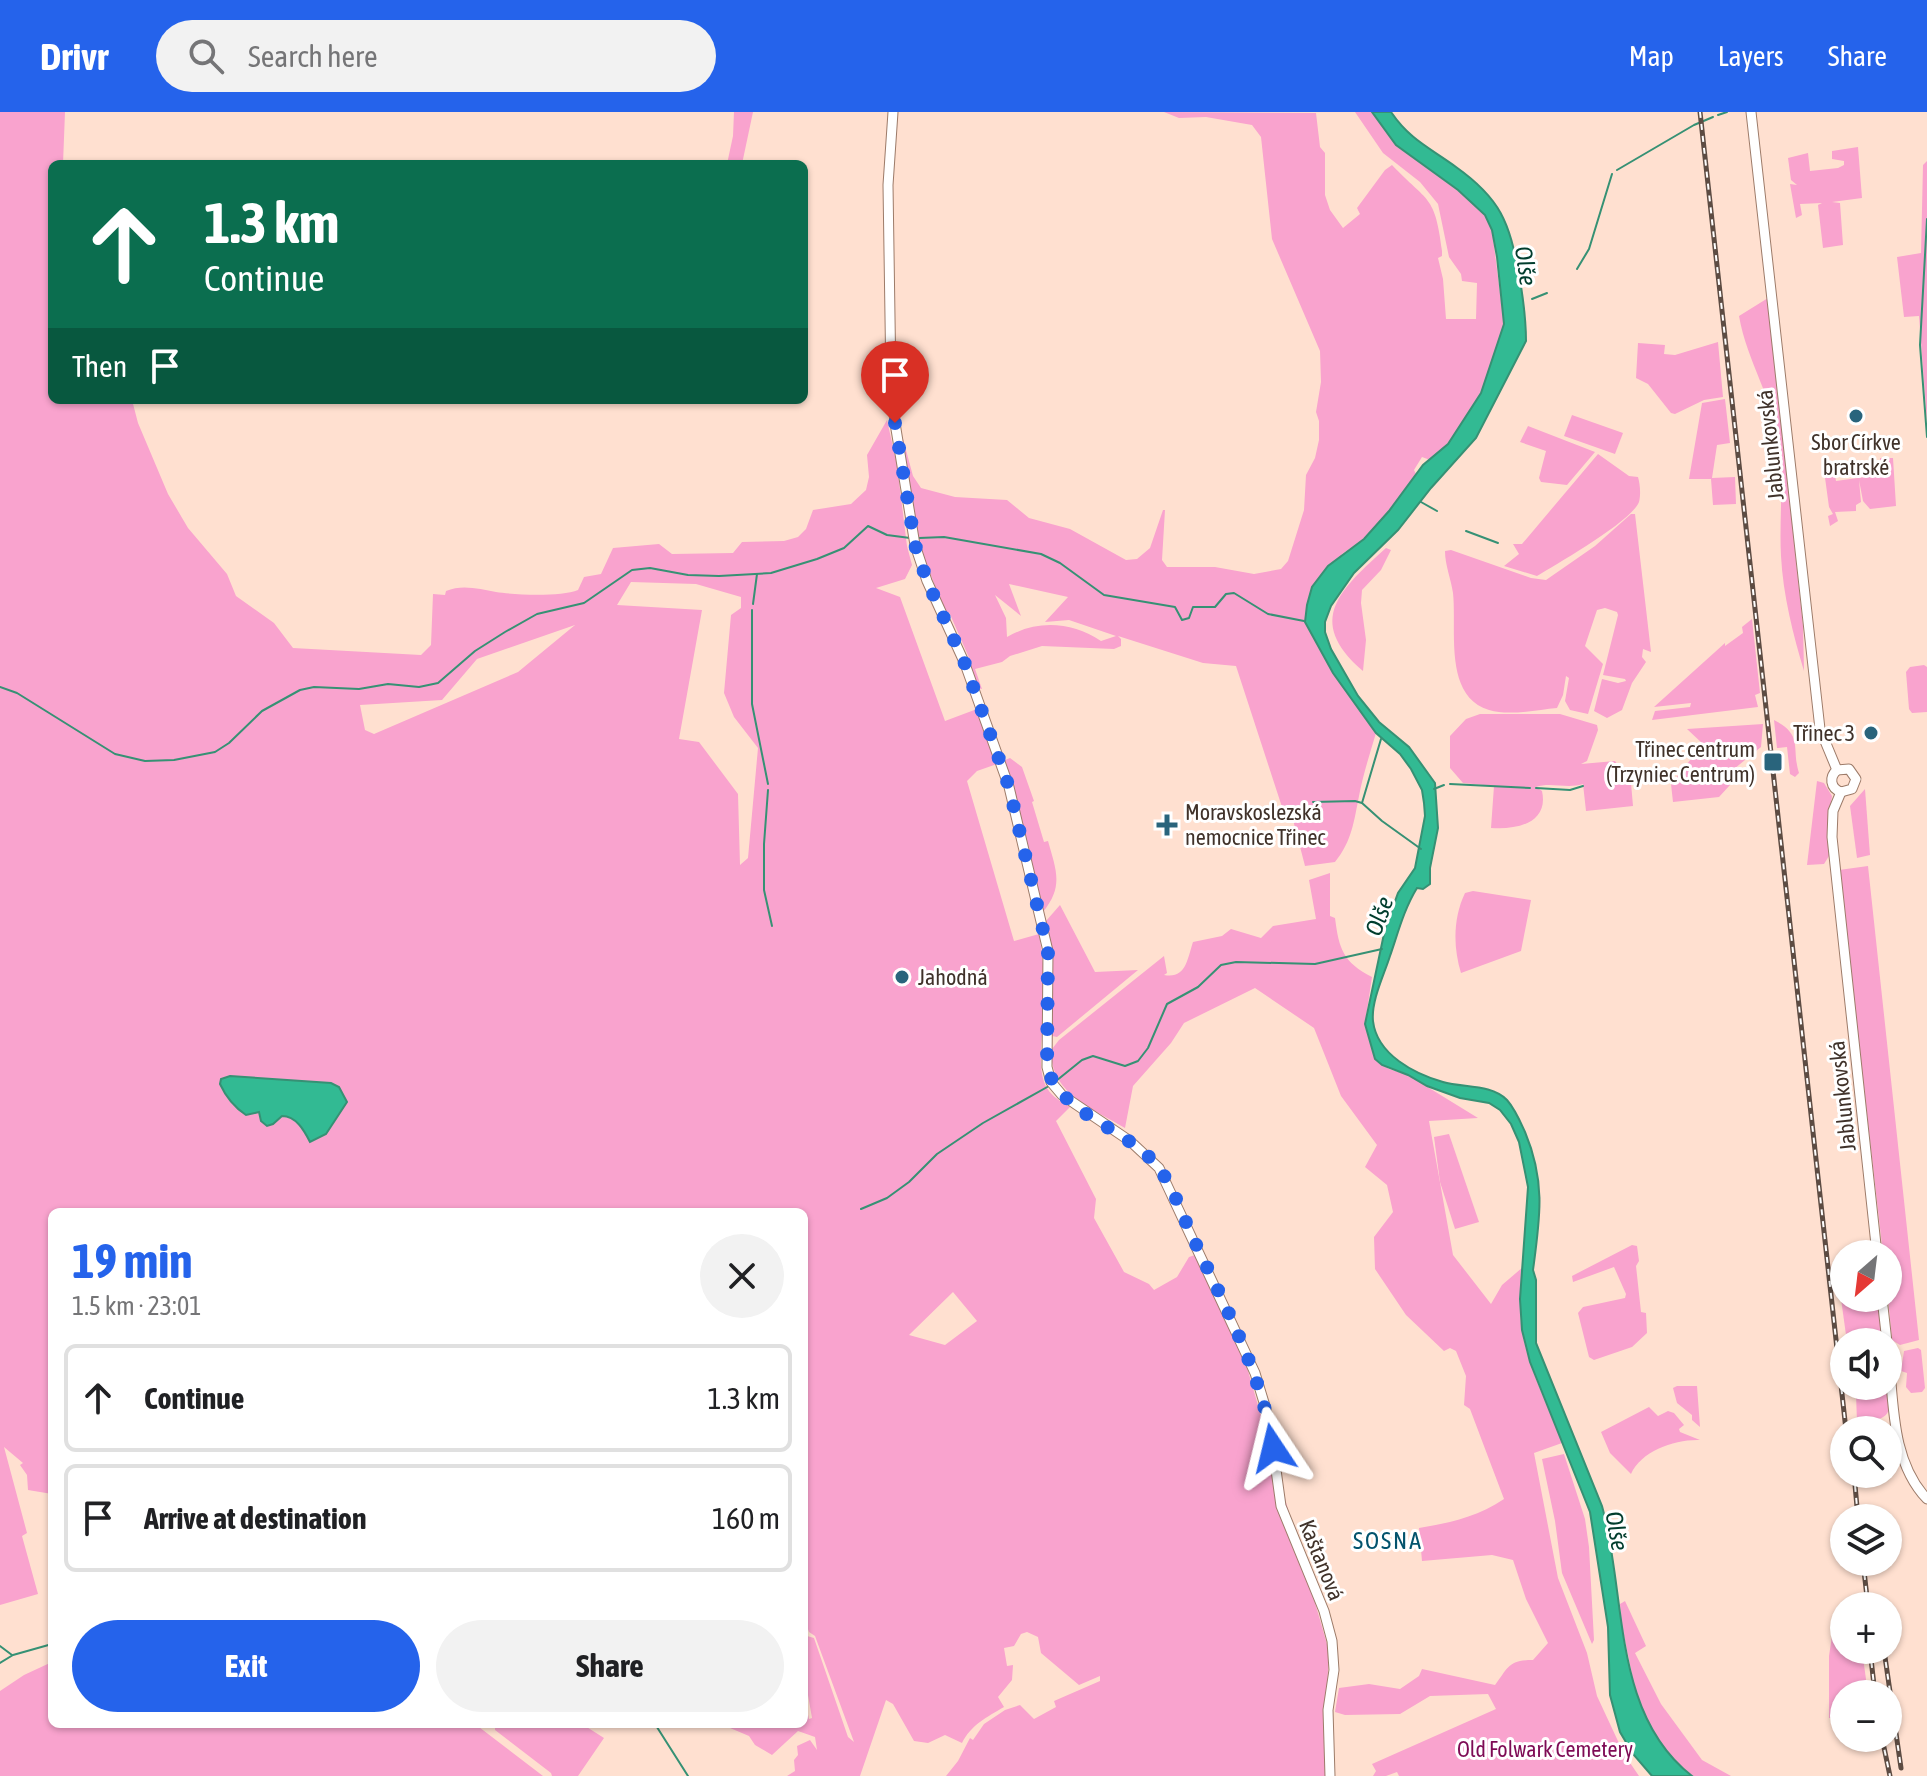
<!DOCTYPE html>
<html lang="en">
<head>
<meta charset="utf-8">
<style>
  body { margin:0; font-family:"Asap Condensed",sans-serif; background:#f2f2f2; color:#202124; height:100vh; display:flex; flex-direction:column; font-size:30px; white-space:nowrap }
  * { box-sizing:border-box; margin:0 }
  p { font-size:26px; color:#757577 }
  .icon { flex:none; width:44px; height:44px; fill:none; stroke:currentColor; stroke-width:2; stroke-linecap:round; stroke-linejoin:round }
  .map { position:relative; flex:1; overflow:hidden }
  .details { position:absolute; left:48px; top:1096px; width:760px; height:520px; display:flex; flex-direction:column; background:#fff; border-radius:12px; box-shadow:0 2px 6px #0004 }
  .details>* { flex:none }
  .banner { position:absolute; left:48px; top:48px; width:760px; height:244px; border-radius:12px; box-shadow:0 2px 6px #0004; background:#0b6e4f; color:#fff; overflow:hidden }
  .needle { width:52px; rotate:208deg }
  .buttons { position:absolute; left:1830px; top:1128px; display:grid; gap:16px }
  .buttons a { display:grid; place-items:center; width:72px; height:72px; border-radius:50%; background:#fff; box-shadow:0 2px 6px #0004; font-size:40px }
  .pin { position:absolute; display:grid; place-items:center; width:68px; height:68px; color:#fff; margin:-82px -34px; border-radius:50% 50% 50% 0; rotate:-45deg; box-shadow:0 0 8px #0007 }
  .pin .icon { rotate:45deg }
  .me { position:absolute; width:88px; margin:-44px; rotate:350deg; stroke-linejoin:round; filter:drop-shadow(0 0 6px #0008) }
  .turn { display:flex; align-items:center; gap:28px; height:168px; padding:0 24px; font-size:36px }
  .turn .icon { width:104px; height:104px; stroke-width:2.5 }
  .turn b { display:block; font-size:56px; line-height:68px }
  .then { display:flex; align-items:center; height:76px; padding:0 24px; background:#0003; gap:16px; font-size:30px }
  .round { display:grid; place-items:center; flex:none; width:84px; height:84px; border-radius:42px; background:#f2f2f2 }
  .overview { display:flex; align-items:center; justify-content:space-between; height:136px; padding:0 24px }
  h1 { font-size:48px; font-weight:700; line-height:60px; color:#2563eb }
  .primary-button { display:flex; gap:16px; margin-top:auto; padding:16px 24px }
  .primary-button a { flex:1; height:92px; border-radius:48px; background:#2563eb; color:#fff; font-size:32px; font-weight:700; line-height:92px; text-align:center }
  .primary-button a+a { background:#f2f2f2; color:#202124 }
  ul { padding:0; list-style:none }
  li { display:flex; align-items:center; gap:24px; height:108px; margin:0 16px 12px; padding:0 8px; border:4px solid #e0e0e0; border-radius:12px }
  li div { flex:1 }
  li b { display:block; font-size:30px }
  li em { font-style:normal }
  header { display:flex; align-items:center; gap:48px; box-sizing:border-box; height:112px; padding:0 40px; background:#2563eb; color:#fff }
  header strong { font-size:38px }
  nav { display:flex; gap:44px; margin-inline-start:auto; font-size:28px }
  .search { width:560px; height:72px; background:#f2f2f2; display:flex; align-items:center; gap:20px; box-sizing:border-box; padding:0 28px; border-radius:44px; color:#757577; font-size:30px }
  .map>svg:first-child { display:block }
</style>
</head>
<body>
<header>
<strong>Drivr</strong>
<div class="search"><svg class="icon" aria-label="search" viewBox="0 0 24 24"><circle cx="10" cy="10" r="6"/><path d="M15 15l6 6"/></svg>Search here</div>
<nav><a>Map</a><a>Layers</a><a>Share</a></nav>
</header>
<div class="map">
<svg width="1927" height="1664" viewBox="0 0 1927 1664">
  <rect width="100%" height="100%" fill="#ffe0d0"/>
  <g fill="#f9a3ce" fill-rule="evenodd">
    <path d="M0,0h65l-2,52h-11v236h80l6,23 30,71 20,34 39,46 9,22 38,27 19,25 128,7 10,-10 2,-51 12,1 1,-4c16,-7 34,-2 50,1 19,3 65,5 82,-2l6,-13 17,-3 12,-26 46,-4 13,10 61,-1 9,-11 42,-1 14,-4 8,-8 7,-19 38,-6 15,-14 3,-13 -2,-22 20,-35 10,45 10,81 5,19 -7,14 -29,9 24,9 45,124 32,-12 20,55 -20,7 -10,10 47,160 25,-7c4,22 6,45 6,68 -1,22 -10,67 2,86 5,9 15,14 23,19l-14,14 40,78 -2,19 30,54 25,12 5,6 23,-13 12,-20 6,-2 47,95 87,301 -3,59v66h-380l12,-15 12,-23 3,2 11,-16 21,-14 15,-5 14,14 22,-12 -2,-6 46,-20v-5l-21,9 -38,-32 -3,-16 -11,-5 -6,2 -7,12 -10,2 3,18 6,-1 -1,15 -14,17 6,10c-17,10 -33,18 -42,36l-17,-8 -17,8 -14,-2 -21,-37 -7,-4 -26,76h-73l8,-5 -1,-11 4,-5 -1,-9 13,-6 7,10 -2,-13 -17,-6 -26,24 -17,-10 -6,-9 -26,-11 81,-1v-28l5,23 3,-1 -8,-46v-34l3,-2 7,2 34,99 6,5 -39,-106 -6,-4 -5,-14v-406h-752v282l-24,-4 -1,-15 -7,-10 3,-2 -19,-16 23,86 -5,3 16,58 -38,11zM631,470l65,2 45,13v11l-10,7 -7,78 10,24 24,31 -10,110 -8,7 -2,-71 -39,-52 -20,-3 23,-129 -85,-5zM575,513l-57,47 -144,62 -9,-4 -5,-25 82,-5 35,-41zM953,1180l24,29 -32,24 -36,-10z"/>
    <path d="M734,0h19l-11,52h-15l6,-28z"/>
    <path d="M1164,0l152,1 4,34 5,6v42l5,15 13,18 17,-14 -3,-6 28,-38 7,-5c36,38 43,29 50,86v5l-4,2 5,21 3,40h30l1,-36 -15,-2 -1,-7 -12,-17 -11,-53 -18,-22 -37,-29 -28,-41h17l24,33 80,59 9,11 7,15 12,94 -23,69 -33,51 -18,16 -8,-3 -8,13 2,4 -27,37 -25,28 -22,15 -37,68 28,51 43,60c-6,20 -13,42 -17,63 -5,25 -7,45 -24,66l-30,4 -13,-50 15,-5 -15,-2 -2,-4 -8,2 -46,-141 -33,-3 -85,-27 3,3v7l-7,3 -72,-3 -32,10 -8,6 -27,7 7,20 -5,-1 -10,-26 3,-2 -21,-48 -3,2 -27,-69 -19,-107 3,1 10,37 8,12 34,9 52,3 22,18 41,11 56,31 11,-1 13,-11 13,-38h2l-3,50 5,7h48l39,7 27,-5 7,-8 16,-51 2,-35 9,-17 4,-18v-19l-3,-9 5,-30 -1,-31 -48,-112 -11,-102 -9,-12 -46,-8 -27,1zM1009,472l59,13 -23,25 24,-2 47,16 -15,5c-29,-19 -63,-22 -94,-4l-1,-19 -11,-23 26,21z"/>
    <path d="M1858,35l4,51 -30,4 8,1 3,42 -20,3 -5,-43 4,-2 -22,1 2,11 -6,3 -6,-34 7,1 -6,-5 -3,-22 20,-5 2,18 28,-3 6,-3v-4l-12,-2v-8z"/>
    <path d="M1927,49v260l-8,-105 -15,1 -7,-60 24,-4 2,-88z"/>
    <path d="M1768,186l35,328 1,45c-11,-37 -21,-76 -23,-115 -2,-36 3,-74 -2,-111 -5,-45 -32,-83 -40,-129z"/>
    <path d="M1718,230l5,55 -19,3 -29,14 -4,-1 -23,-29 -12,-6 2,-35 27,2 -1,9 11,1z"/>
    <path d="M1725,287l5,44 -13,2 -5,33 23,-1 1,27 -23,1 -2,-26h-22l13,-76z"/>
    <path d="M1572,303l51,18 -8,21 -51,-18z"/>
    <path d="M1528,314l67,26 -28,33 -26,-3 -2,-4 7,-27 -26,-9z"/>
    <path d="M1598,342l31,22 9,1c2,7 3,17 1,25 -7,19 -82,62 -102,74l-33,-10 15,-12 -6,-10h9z"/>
    <path d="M1880,346h13l3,48 -26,3 -7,-8 -4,-21 2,22 -5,3v6l-21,1 3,9 -8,5 -2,-10 5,-2 -4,-7 -6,-44 26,-1 1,7 -16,1 2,11 36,-5 1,-2 8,-2z"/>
    <path d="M1631,402h4l16,138 -8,-3 -1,8 4,5 -14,21 -10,27 -15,8 -13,-7 8,-32 16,4 8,-2 -1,-2 -22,-4 15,-60 -1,-3 -12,-4 -8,2 -12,36 18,18 -15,50 -18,-4 -5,-9 4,-23 -3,-2 -3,19 -6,13c-21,2 -48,8 -68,2 -46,-14 -32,-81 -36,-117 -2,-14 -8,-28 -8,-42l6,-1 80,28 15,2 49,-34z"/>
    <path d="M1386,436l5,2 -10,20 -19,20 -1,13 5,37 -3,31c-59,-51 -22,-82 23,-123z"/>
    <path d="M1752,507l8,74 -5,2 3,12 -106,13 3,-9 35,-4 1,-4 -37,4 71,-64v3l18,-13 -1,-6z"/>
    <path d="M1924,553l3,2v45l-15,1 -3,-4 -3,-37 4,-5z"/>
    <path d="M1480,602h80l37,11 1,5 -11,31 -6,3 34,-3 16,22 2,23 -47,5 -3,-27c-15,5 -33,-2 -47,3l6,4c7,32 -25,39 -51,37l3,-42 -31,-3 -13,-15v-32l16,-17z"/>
    <path d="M1774,608c30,15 17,28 25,53l-4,4 -5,-3 -3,-27 -10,1z"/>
    <path d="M1763,612l-2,23 -32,26 1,12 -11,12 -46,5 -2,-18 32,-40 -16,-15z"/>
    <path d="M1010,646l12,9 12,34 -2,1 12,40 4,-1c8,29 16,45 -5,71l-38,-152z"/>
    <path d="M1817,669l7,2 8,13 -4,31 1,29 -5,8 -17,1z"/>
    <path d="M1865,677l5,66 -13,3 -7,-52z"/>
    <path d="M1868,754l51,474 -19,5 -8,-5 -4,-42v-44h-5l-44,-384z"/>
    <path d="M1330,761v43l5,2c4,31 8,44 37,59l-7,47 10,35 14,10 19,6 70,43 -49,3 24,134 38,49 11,-19 21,-18c-2,21 -5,42 -1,63 6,39 27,76 40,113l-28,10 24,125 29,75 10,43 27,58 15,22h-240l-2,-4 -11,4h-13l3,-5 -4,-7 124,-55 -8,-15 -58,2 -30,18 -55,1 -10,-3 4,-24 30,-4 31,5 19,-13 3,-7 73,16c13,-17 13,-25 38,-25l15,-17 -22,-44 -13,-39 -21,-5 -70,6 -3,-33c31,-5 58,-11 85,-29l-34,-90 -6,-4 2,-29 -10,-25 -6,-3 -6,3 -38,-36 -31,-46 -1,-32 19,-25 -6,-27 -22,-18 12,-22 -36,-49 -27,-68 -59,-40 -71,35 -13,20 -38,43 -8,42c-31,-19 -78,-36 -73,-79l7,-9 105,-84 3,17 -3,2c22,4 23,-15 29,-33l29,-6 9,-7 30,9 12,-12 43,-7 -7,-39z"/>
    <path d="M1473,779l58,9 -10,51 -60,22c-8,-26 -8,-55 4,-80z"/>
    <path d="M1060,793l35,67 43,-2 -81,67 -5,-1 1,-77 -7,-38z"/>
    <path d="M1449,1022l30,88 -24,7 -15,-47 -6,-45z"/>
    <path d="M1632,1133l5,1 2,15 -3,5 5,46 5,1 1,20 -15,14 -38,13 -5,-3 -11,-44 5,-6 42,-9 1,-4 -12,-27 -41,15 -1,-6z"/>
    <path d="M1841,1187l38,3 5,40h-37z"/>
    <path d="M1918,1236l3,2 4,38 -3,4 -11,1 -5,-6 1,-14 -6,-2 3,-20z"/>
    <path d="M1677,1274h20l3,41 -8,-7v-5l-15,-12 -4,-15z"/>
    <path d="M1850,1274h6l1,5 11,2 2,-3 10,2v-6h5c11,32 0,34 -28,36l-1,-28z"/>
    <path d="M1649,1295l9,9 10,-5 6,2 10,12 -5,4 1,3 20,8c-25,-1 -59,11 -69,34l-21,-21 -9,-21z"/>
    <path d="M1564,1342l21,65 4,28 5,93 -2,4 -30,-71 -7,-52 -13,-62z"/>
    <path d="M1625,1489l21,45 -11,7 26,51 41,56 29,16h-39l-15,-11 -23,-31 -18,-40 -15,-73 -1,-17z"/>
    <path d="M1832,1524l12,1v13h18l6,44h-24v24h-15v-62z"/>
    <path d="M52,1550v62h423l68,52h-543v-85l24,-16z"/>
    <path d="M495,1612h87l22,14 -26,38h-26l-1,-3 -56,-43z"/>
  </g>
  <g fill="#32ba93" stroke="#369174" stroke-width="2">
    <path d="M1372,0h19c19,28 39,36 65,55 45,32 53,55 63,107 4,23 7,44 7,67l-50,97 -45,50 -33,42 -44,43 -23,33 -6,16v10l6,17 27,47 21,26 30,25 26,36 3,45 -8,40v16l-7,5 -6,-1c-13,21 -19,45 -27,68 -6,19 -19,45 -17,65 4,34 42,53 70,61 21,6 48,2 64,18 8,9 13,21 18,32 21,50 15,86 8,138l3,10v63l66,163c25,89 9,207 90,270h-40l-19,-22 -13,-22 -10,-37 -2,-68 -18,-115 -60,-150 -8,-32 -2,-31 8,-112 -9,-45 -8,-18 -11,-14 -11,-7 -29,-5 -33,-12 -19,-11 -26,-10 -7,-6 -10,-35 20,-95 13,-36 17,-25 10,-52 -1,-13 -2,-13 -11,-21 -11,-15 -24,-21 -43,-60 -28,-51 2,-17 5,-18 16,-21 36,-27 25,-28 34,-46 25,-21 33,-51 23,-69 -7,-67 -5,-27 -7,-15 -27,-25 -62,-45z"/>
    <path d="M230,964l101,7 8,4 8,15 -21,32 -16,8c-6,-12 -14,-26 -28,-26l-9,8 -6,2 -6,-5 -2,-9 -13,3c-12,-8 -20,-18 -26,-31l1,-5z"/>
  </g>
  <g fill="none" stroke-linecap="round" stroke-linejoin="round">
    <g stroke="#369174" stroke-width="2">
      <path d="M1718,3l9,-3"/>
      <path d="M1617,58l77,-45 19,-8"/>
      <path d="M1927,107l-7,126 7,92"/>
      <path d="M1577,157l12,-20 23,-75"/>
      <path d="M1532,187l15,-6"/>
      <path d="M1421,390l16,9"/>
      <path d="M1466,419l32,12"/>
      <path d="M919,426l25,-1 97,17 19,9 44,32 71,12 7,13 7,-2 4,-11h22l11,-13 8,-1 34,21 36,7"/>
      <path d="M753,492l4,-30"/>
      <path d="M752,498v94l16,80"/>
      <path d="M0,575l17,6 98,61 30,7 29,-1 41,-8 14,-9 33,-32 38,-21 14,-3 45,2 29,-5 31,3 19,-4 37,-32 30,-19 32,-18 47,-11 48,-33 18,-2 38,7 31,1 52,-3 46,-14 27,-11 24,-22 19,9 23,3"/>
      <path d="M1381,627l-19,64 20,18 39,28"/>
      <path d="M1450,672l80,4"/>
      <path d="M1536,676l34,2 13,-4"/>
      <path d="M1434,677l10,-4"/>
      <path d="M768,678l-4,54v46l8,36"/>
      <path d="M1313,690l42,-1 7,2"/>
      <path d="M1056,969l26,-21 11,-4 32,10 13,-5 10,-13 19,-44 31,-17 23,-22 15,-3 79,2 67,-15"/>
      <path d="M861,1097l26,-11 22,-16 28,-28 46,-31 66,-37"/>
      <path d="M0,1534l12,9"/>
      <path d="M0,1551l13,-8 39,-11"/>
      <path d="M655,1612l33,52"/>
    </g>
    <g stroke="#9d7b69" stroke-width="11">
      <g id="secondary">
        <path d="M893,0l-5,73 3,198 4,40 20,122 12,36 38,83 44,123 39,164 -1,116 4,15 11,13 68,46 29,27 96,205 14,46 12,87 43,105 8,30 2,29 -6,40 2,66"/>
        <path d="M1751,0l69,617 17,41"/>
        <path d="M1837,658l12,-1 7,10 -4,10 -11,3"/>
        <path d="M1837,658c-8,7 -7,18 4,22"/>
        <path d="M1841,680l-8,19 -1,26 45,417"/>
        <path d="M1882,1186l5,44"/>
        <path d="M1888,1237c6,51 2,111 39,150"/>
      </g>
    </g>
    <use href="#secondary" stroke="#fff" stroke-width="9"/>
    <g stroke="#5d4c43" stroke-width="5">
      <g id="rail">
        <path d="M1700,0l146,1318"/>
        <path d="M1854,1362l4,44"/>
        <path d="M1863,1450l5,44"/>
        <path d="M1870,1538l5,44"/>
        <path d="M1884,1538l17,118"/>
        <path d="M1882,1626l8,38"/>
      </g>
    </g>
    <use href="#rail" stroke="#fff" stroke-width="2" stroke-dasharray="6" stroke-linecap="butt"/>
  </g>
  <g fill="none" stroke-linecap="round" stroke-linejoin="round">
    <path stroke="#2563eb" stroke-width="14" stroke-dasharray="0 25.2" d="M895,311l20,122 12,36 38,83 44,123 39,164 -1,116c12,47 82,62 111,100 16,21 24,48 35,71 32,68 69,136 80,210"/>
  </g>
  <g fill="#29647c" stroke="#fff" stroke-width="3">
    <circle cx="1856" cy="304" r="8"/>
    <circle cx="1871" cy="621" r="8"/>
    <rect x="1763" y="640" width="20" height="20" rx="4"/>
    <path d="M1163 701h8v8h8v8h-8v8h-8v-8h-8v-8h8z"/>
    <circle cx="902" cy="865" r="8"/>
  </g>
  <g text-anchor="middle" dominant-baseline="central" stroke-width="6" stroke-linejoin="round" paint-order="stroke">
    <g font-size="22" fill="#40322a" stroke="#fff" text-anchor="end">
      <text x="1856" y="330" text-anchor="middle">Sbor Církve<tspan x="1856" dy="25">bratrské</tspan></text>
      <text x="1855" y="621">Třinec 3</text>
      <text x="1755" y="637">Třinec centrum<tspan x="1755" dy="25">(Trzyniec Centrum)</tspan></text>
      <text x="1185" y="700" text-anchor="start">Moravskoslezská<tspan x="1185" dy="25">nemocnice Třinec</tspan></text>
      <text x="918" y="865" text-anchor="start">Jahodná</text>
    </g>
    <g font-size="22" fill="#40322a" stroke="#fff">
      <text transform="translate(1770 333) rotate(-96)">Jablunkovská</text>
      <text transform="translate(1842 984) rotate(-96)">Jablunkovská</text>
      <text transform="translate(1322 1448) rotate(68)">Kaštanová</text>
    </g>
    <g font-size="22" fill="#7e0b55" stroke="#fff">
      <text x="1545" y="1637">Old Folwark Cemetery</text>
    </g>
    <g font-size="24" font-style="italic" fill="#013d2d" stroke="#fff">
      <text transform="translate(1526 154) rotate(82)">Olše</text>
      <text transform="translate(1379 804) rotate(-70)">Olše</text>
      <text transform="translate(1617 1419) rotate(80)">Olše</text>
    </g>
    <g font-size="24" letter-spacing="2" fill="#03536d" stroke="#fff">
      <text x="1388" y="1428">SOSNA</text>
    </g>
  </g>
</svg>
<div class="buttons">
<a><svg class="needle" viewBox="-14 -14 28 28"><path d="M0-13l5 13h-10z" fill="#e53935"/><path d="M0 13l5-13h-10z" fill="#757577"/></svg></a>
<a><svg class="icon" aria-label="sound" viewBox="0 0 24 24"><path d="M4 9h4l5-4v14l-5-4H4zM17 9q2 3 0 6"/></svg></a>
<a><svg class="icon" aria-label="search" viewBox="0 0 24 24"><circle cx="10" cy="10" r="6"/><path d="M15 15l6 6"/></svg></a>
<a><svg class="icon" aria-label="layers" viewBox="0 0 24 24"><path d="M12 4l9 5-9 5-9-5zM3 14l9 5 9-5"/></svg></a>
<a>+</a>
<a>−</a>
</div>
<div class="pin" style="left:895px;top:311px;background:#d93025"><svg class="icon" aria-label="arrive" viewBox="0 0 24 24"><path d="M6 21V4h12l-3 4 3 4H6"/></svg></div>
<svg class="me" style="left:1273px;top:1336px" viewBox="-20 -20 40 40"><path d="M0-17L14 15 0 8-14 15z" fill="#2563eb" stroke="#fff" stroke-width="4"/></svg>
<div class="banner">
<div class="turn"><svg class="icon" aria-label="ahead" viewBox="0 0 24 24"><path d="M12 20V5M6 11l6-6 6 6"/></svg><div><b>1.3 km</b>Continue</div></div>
<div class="then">Then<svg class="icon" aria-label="arrive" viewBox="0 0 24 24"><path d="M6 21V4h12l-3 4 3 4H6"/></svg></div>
</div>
<section class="details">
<div class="overview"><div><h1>19 min</h1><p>1.5 km · 23:01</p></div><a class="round"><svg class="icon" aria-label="close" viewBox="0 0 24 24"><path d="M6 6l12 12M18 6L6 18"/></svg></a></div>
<ul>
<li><svg class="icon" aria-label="ahead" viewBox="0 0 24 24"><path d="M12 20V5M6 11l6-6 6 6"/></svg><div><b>Continue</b></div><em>1.3 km</em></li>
<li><svg class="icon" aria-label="arrive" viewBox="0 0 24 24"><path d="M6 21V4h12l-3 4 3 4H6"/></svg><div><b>Arrive at destination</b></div><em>160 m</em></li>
</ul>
<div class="primary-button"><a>Exit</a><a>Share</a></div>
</section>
</div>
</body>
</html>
